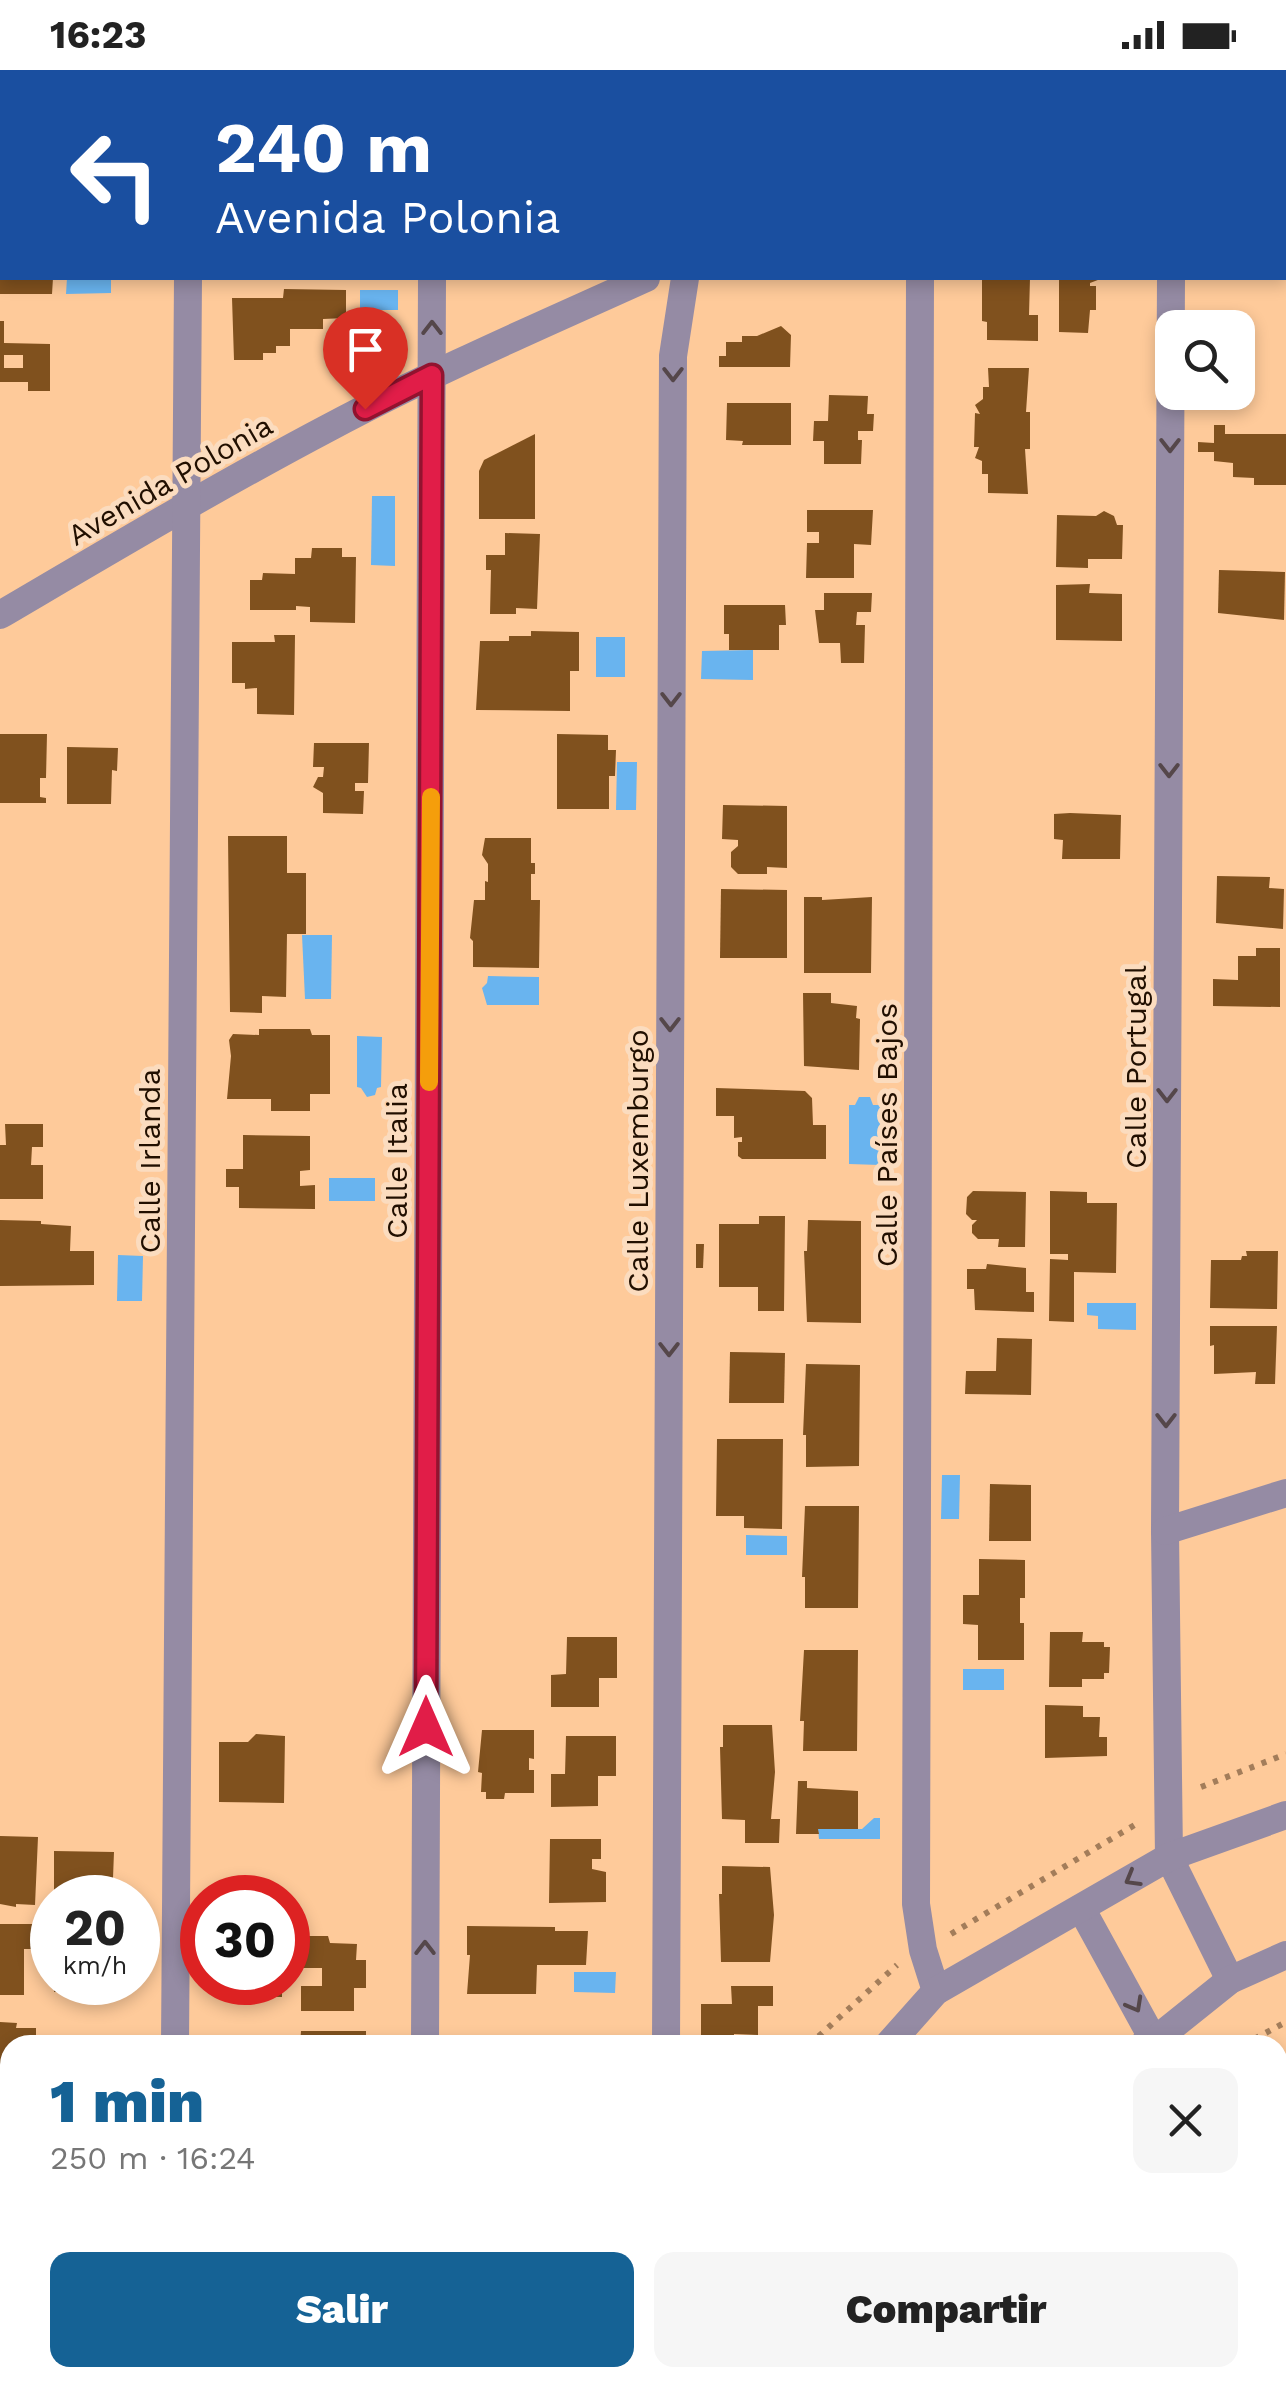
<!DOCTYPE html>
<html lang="es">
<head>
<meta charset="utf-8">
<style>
  body { margin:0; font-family:"Work Sans",sans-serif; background:#f6f6f6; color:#222; height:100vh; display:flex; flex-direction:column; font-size:38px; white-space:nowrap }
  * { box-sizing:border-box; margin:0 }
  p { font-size:32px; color:#767676 }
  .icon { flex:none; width:55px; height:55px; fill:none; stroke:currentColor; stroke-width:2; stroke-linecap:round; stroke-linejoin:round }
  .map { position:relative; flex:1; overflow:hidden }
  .drawer { position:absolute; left:0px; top:1965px; width:1288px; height:352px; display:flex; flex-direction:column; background:#fff; border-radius:30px 30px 0 0; box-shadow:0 5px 15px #0003 }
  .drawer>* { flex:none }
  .guide { position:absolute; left:0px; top:0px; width:1288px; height:210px; box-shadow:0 5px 15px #0003; background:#1a4fa0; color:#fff; overflow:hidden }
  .fabs { position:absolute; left:1155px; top:240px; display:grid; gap:20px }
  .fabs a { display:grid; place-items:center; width:100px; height:100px; border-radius:20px; background:#fff; box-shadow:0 5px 15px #0003; font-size:50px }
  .speed { position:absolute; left:30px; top:1805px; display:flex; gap:20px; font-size:50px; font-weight:700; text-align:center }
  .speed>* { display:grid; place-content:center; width:130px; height:130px; border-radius:50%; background:#fff; box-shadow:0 5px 15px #0003; line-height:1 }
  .speed small { font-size:25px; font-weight:400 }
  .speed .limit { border:15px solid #d22; background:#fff; color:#111 }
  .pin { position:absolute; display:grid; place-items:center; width:85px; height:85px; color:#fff; margin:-102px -42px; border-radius:50% 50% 50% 0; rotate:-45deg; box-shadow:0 0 10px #0007 }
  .pin .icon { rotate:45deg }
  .me { position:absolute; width:110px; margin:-55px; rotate:0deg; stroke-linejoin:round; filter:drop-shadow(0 0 8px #0008) }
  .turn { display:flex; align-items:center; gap:35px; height:210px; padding:0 50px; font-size:45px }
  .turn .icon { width:130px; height:130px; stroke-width:2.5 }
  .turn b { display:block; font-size:70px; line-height:85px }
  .round { display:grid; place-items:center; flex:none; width:105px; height:105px; border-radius:20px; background:#f6f6f6 }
  .summary { display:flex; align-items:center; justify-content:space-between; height:170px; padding:0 50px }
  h1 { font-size:60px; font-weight:800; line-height:75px; color:#156295 }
  .cta { display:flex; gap:20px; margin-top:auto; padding:20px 50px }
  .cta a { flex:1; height:115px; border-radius:20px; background:#156295; color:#fff; font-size:40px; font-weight:800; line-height:115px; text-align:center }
  .cta a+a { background:#f6f6f6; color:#222 }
  .status { display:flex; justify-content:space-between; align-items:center; height:70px; padding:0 50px; background:#fff; direction:ltr }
  .status svg { height:28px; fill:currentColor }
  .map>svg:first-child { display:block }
</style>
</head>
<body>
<div class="status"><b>16:23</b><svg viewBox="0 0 49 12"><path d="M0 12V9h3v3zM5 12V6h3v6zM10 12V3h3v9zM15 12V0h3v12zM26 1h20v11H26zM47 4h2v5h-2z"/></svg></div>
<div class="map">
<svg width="1286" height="2316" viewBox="0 0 1286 2316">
  <rect width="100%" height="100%" fill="#feca9a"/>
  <path fill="#e190a4" d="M838,2308h236l-8,8h-235z"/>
  <g fill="#69b4ef">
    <path d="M67,208h44v15l-45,1z"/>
    <path d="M360,220h38v20h-21l-1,10 -16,-1z"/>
    <path d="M372,426h23v70l-24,-1z"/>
    <rect x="596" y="567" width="29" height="40"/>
    <path d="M753,580v30l-52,-1 1,-28z"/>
    <path d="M617,692h20l-1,48h-20z"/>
    <path d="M302,865h30l-1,64h-26z"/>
    <path d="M488,906l51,1v28h-52l-5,-17 5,-5z"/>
    <path d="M357,966l25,1 -1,50 -4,1 -2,7 -8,2 -6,-9 -4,-1z"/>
    <path d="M859,1027h11l3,8h8l7,11 -8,10v39l-31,-1v-59h6z"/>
    <rect x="329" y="1108" width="46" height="23"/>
    <path d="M118,1185l25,1 -1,45h-25z"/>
    <path d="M1087,1233h49v27l-38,-1v-13l-11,-1z"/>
    <path d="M942,1405h18l-1,44h-18z"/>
    <path d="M746,1465l41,1v19h-41z"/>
    <rect x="963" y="1599" width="41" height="21"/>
    <path d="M874,1748h6v21h-61l-1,-10h44z"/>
    <path d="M574,1902h42l-1,21 -41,-1z"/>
  </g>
  <g fill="#80511e" fill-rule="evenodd">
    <path d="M0,208h53l-1,16h-52z"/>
    <path d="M982,208h48l-1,37h9v26l-51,-1v-18l-5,-1z"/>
    <path d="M1059,208h44l-13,5v3h6v24h-6l-2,23 -29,-1z"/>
    <path d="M284,219l62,1v28l-23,1v10h-33v17h-14v7h-13v7h-29l-2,-62h51z"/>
    <path d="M0,251h4v22l46,1v47h-22v-9h-28zM4,285h19v13h-19z"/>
    <path d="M781,256l10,9 -1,32h-71v-11h7v-14h16v-6h15z"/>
    <path d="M988,298h41l-3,44h4v37h-5l3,45 -40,-1v-19h-6v-13l-7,-3 4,-11h-5l1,-34 5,1 -5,-9 8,-6v-12h6z"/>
    <path d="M829,325l39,1 -1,18h7l-1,17h-15v9h4l-1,24h-37v-23h-11l1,-20h14z"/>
    <path d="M727,333h64v42h-49l1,-4 -17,-1z"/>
    <path d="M1214,355h11v9h61v51h-32v-7l-21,-1v-14l-19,-2v-9h-16v-10l16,1z"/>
    <path d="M535,364v85h-56v-48l5,-11z"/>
    <path d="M807,440h66l-2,35 -17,-1v34h-48l1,-35h12v-11h-12z"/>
    <path d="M1104,441l10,5 3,9h6l-1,34h-34v9l-32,-1 1,-52 39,1z"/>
    <path d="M505,463l35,1 -3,75 -21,-1v6h-26l1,-44h-5v-15h19z"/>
    <path d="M312,478h30v9h14l-1,66 -45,-1v-15l-14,-1v4h-46v-30h12l1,-7 32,1v-16h16z"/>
    <path d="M1219,500l66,2 -1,48 -66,-7z"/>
    <path d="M1090,514l-1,9 33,1v47l-66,-1v-55z"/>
    <path d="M824,523h48l-1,19h-14l-1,13h9l-1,38h-23l-1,-20h-21l-4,-33h9z"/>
    <path d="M724,535h61l1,20h-7v25h-50v-16h-5z"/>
    <path d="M531,561l48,1v39h-9v40l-94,-1 4,-69h29v-5h22z"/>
    <path d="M274,565h21l-1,80 -37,-1v-26l-12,1v-6h-13v-41h43z"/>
    <path d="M0,664h47l-1,44h-6v19l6,1v5h-46z"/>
    <path d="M557,664l51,1v15h8l-1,26h-6v33h-52z"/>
    <path d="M314,673h55l-1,40h-13v8h9l-1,23 -40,-1v-20l-10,-6 5,-10h5l1,-10h-11z"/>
    <path d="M67,677l51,1 -1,23 -5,-1 -1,34h-44z"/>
    <path d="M723,735l64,1v62l-20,-1v7h-29l-7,-7v-15l7,-6v-6l-16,-1z"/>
    <path d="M1070,743l51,2 -1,44h-58l1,-19 -9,-1v-25z"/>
    <path d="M228,766h59v37h19v61h-19l-1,63 -24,-1v17l-32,-1z"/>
    <path d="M485,768h46v25h4v11h-4v26h9l-1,68 -66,-1v-26l-3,-3 4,-38h11v-19l3,1v-18l-6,-9z"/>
    <path d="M1217,806l53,1 -1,11 15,1 -1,40 -67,-6z"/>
    <path d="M721,819l66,1v68h-67z"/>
    <path d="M804,827h18v3l50,-3 -1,76h-67z"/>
    <path d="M1256,878h24v59l-67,-1v-27l25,1v-24h18z"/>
    <path d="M803,923h28v10l26,3 -1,12 4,1 -1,51 -55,-4z"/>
    <path d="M259,959h51l2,6h18v59h-20v17h-39v-12h-44l4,-43 -2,-16 4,-6 26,1z"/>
    <path d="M716,1018l89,3 7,7 1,27h13v34h-84l-4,-3v-14h4v-5l-8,1v-22h-18z"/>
    <path d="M5,1054h38v23h-11l-1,18h12v34h-43v-54h6z"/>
    <path d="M243,1065l67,1v34l-10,1v15l15,-1v24l-76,-1v-21h-13v-18h17z"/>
    <path d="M973,1121l53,1 -1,55h-27l1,-8h-21l-6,-6v-8l5,-5h-5l-6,-6 1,-17z"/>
    <path d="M1050,1121l37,1v11h30l-1,70 -42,-1v50l-25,-1 1,-62 18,1v-6h-18z"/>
    <path d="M759,1146h26l-1,95h-26v-24h-39v-63h40z"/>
    <path d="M0,1150l41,1v3l30,2 -1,25h24v34l-94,1z"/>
    <path d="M808,1150l53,1v102l-54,-1 -3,-71h3z"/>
    <path d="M696,1174h8l-1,24h-7z"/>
    <path d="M1246,1181h32l-1,58 -67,-1 1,-48h30l1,-4h5z"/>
    <path d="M987,1194l39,4v24h8v20l-59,-2 -1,-21h-7v-20h19z"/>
    <path d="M1210,1256h67l-2,58h-20l1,-12 -42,2v-29l-4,1z"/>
    <path d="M997,1268l35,1 -1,56 -66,-1 1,-23h30z"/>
    <path d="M730,1282l55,1 -1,50h-55z"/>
    <path d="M806,1294l54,1 -1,101 -53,1v-32h-3z"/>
    <path d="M717,1369h66l-1,90 -38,-1v-12h-28z"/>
    <path d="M990,1414l41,1v56h-42z"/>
    <path d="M805,1436h54l-1,102h-53v-31h-3z"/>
    <path d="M979,1489l46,1v38h-5v25h4v37h-46v-35l-15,-1v-29h16z"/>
    <path d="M1050,1562h33l-1,10h22v5h6l-1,26h-5v6h-22v8h-33z"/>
    <path d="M567,1567h50v41h-18v29h-48v-32l15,-1z"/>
    <path d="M804,1580h54l-1,101h-54l1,-30h-4z"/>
    <path d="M1045,1635l38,1v11h17l-1,20h8v19l-62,2z"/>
    <path d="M723,1655h49l3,47 -4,47h9l-1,24h-34v-23l-23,-1 -2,-72h3z"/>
    <path d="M482,1660h52v29l-5,-1v12h5v23h-29l-1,6h-18v-7h-5l1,-19 -4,-1z"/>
    <path d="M256,1664l29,2 -1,67 -65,-1v-60h29z"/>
    <path d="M566,1666h50v40h-18v30l-47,1v-33h14z"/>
    <path d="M798,1711h9v7l51,3v38h-40l1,5h-23z"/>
    <path d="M0,1766l38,1 -3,68 -19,-1v3l-16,-3z"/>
    <path d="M550,1769h51v20h-9v10l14,3v30l-57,1z"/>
    <path d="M54,1781l60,1 -1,26h-9l1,20h-51z"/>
    <path d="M722,1796l48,1 4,48 -4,47h-49l-2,-68h3z"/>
    <path d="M0,1854h34l-1,25h-9v46h-24z"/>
    <path d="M467,1856l88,1v4h33l-2,34h-49l-1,29h-69l3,-39h-3z"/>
    <path d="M301,1866h27l2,7 27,1 -1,16h10v28h-12v23h-53v-25h21v-18h-21z"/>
    <path d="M54,1912h52v6h-30v4h-22z"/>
    <path d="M222,1912h60v15l-60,-1z"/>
    <path d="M731,1916h42v20h-15v29l-24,-1v11h-33v-41h31z"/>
    <path d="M0,1952l17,1 -1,5h20v17h-26v55h-10z"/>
    <path d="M301,1961h65v14h-66z"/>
    <path d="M1286,2005v97l-8,3v-97z"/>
    <path d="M1286,2222v94h-62v-8h54v-83z"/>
    <rect x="77" y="2308" width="30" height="8"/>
    <path d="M986,2308h90l-9,8h-73z"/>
  </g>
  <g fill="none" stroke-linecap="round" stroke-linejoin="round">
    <g stroke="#a37d5a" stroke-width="6" stroke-dasharray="5 8" stroke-linecap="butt">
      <path d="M1201,1717l85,-33"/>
      <path d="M951,1864l187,-111"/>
      <path d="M809,1975l88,-80"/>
      <path d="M1243,1975l43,-23"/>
      <path d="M503,2316l7,-8"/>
      <path d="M818,2316l7,-8"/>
    </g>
    <g stroke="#958ba4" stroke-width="28">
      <path d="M432,0v2"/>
      <path d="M191,2v-2"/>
      <path d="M706,2v-2"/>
      <path d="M1237,2l9,-2"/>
      <path d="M920,208l-4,1626 7,46 13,41"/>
      <path d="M1171,208l-6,1253 4,326 61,123"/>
      <path d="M0,545c109,-64 218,-129 330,-188 103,-55 210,-101 316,-149"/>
      <path d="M1165,1461l121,-38"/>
      <path d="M1081,1838l73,133 -1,4"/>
      <path d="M175,1975l13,-1767"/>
      <path d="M425,1975l7,-1767"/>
      <path d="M666,1975l7,-1689 12,-78"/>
      <path d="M888,1975l48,-54 233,-134 117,-42"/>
      <path d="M1143,1975l11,-4 76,-61 56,-25"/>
      <path d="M1142,2308v8"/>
      <path d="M172,2316v-8"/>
      <path d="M423,2316v-8"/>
      <path d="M581,2316l8,-8"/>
      <path d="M750,2316l7,-8"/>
    </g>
  </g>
  <defs><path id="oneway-chevron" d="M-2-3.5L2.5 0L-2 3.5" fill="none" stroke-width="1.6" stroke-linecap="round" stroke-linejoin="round" transform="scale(2.5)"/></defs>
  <g stroke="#55474a">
    <use href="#oneway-chevron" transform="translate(432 258) rotate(-90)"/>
    <use href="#oneway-chevron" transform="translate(673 304) rotate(90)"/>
    <use href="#oneway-chevron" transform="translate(1170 375) rotate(90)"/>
    <use href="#oneway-chevron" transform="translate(671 629) rotate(90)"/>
    <use href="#oneway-chevron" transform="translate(1169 700) rotate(90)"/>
    <use href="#oneway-chevron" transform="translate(670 954) rotate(90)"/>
    <use href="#oneway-chevron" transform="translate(1167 1025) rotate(90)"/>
    <use href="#oneway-chevron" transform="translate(669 1279) rotate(90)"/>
    <use href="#oneway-chevron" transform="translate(1166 1350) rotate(90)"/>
    <use href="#oneway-chevron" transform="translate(1132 1809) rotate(150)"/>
    <use href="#oneway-chevron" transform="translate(425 1878) rotate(-90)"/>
    <use href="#oneway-chevron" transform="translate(1135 1935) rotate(61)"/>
  </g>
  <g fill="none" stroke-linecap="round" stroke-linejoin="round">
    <g stroke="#92132f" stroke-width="25">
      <path id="route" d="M365,339l67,-34 -6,1352"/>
    </g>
    <use href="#route" stroke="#e11d48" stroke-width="18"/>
    <path stroke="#f59e0b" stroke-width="18" d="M429,1012l2,-285"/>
  </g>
  <g text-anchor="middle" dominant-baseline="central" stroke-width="10" stroke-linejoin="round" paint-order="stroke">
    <g font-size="30" fill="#210f00" stroke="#fbdcbf">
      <text transform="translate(170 410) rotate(-30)">Avenida Polonia</text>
      <text transform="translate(1135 997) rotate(-90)">Calle Portugal</text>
      <text transform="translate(886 1065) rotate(-90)">Calle Países Bajos</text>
      <text transform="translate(149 1091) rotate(-90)">Calle Irlanda</text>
      <text transform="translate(396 1091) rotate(-90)">Calle Italia</text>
      <text transform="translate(637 1091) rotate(-90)">Calle Luxemburgo</text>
    </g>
  </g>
</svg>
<div class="fabs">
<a><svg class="icon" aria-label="search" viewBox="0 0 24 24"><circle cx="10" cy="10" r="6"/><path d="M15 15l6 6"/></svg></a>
</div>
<div class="speed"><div>20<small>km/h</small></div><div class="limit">30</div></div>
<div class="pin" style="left:365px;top:339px;background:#d93025"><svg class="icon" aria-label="arrive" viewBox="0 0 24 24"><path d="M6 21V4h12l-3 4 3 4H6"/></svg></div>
<svg class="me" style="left:426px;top:1657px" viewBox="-20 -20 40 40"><path d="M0-17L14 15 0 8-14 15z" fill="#e11d48" stroke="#fff" stroke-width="4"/></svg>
<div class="guide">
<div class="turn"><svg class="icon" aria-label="left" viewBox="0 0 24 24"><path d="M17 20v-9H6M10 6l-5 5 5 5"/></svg><div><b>240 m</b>Avenida Polonia</div></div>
</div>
<section class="drawer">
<div class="summary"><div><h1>1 min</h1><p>250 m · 16:24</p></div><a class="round"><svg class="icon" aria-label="close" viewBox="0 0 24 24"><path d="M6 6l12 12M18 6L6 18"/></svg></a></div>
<div class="cta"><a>Salir</a><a>Compartir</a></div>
</section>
</div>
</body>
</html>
